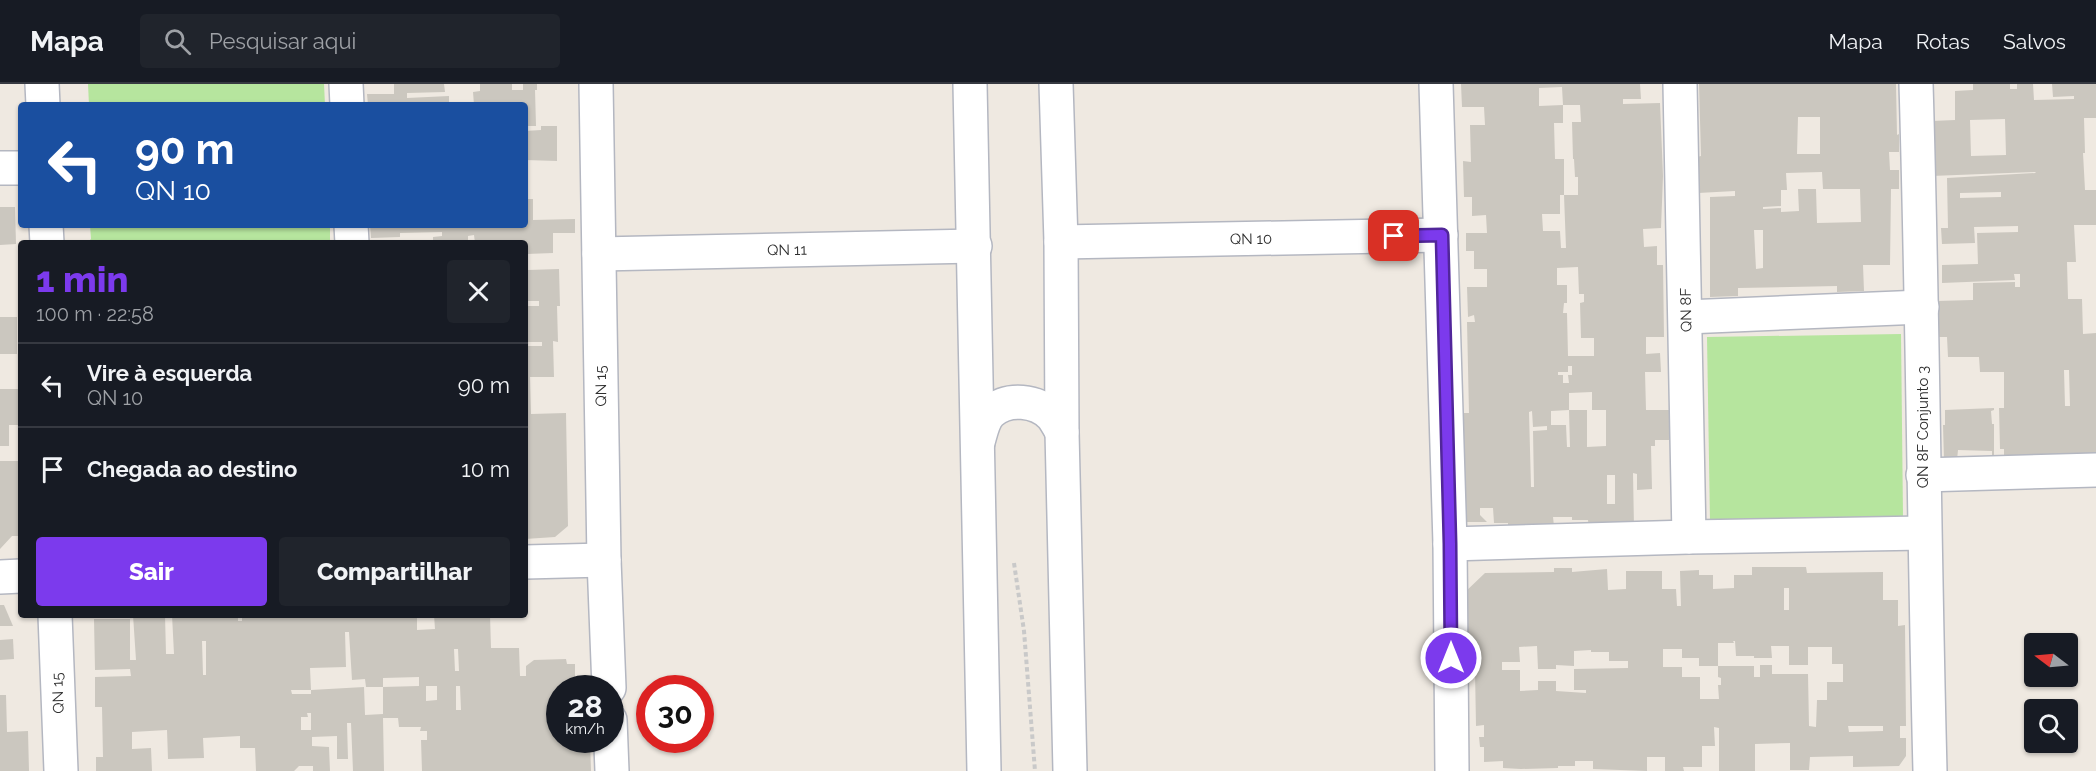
<!DOCTYPE html>
<html lang="pt">
<head>
<meta charset="utf-8">
<style>
  body { margin:0; font-family:Raleway,sans-serif; background:#20242c; color:#f1f3f6; height:100vh; display:flex; flex-direction:column; font-size:22px; white-space:nowrap }
  * { box-sizing:border-box; margin:0 }
  p { font-size:20px; color:#9ea1a6 }
  .icon { flex:none; width:33px; height:33px; fill:none; stroke:currentColor; stroke-width:2; stroke-linecap:round; stroke-linejoin:round }
  .map { position:relative; flex:1; overflow:hidden }
  .sheet { position:absolute; left:18px; top:156px; width:510px; height:378px; display:flex; flex-direction:column; background:#171b24; border-radius:6px; box-shadow:0 2px 4px #0004 }
  .sheet>* { flex:none }
  .hud { position:absolute; left:18px; top:18px; width:510px; height:126px; border-radius:6px; box-shadow:0 2px 4px #0004; background:#1a4fa0; color:#fff; overflow:hidden }
  .needle { width:39px; rotate:286deg }
  .tools { position:absolute; left:2024px; top:549px; display:grid; gap:12px }
  .tools a { display:grid; place-items:center; width:54px; height:54px; border-radius:6px; background:#171b24; box-shadow:0 2px 4px #0004; font-size:30px }
  .speed { position:absolute; left:546px; top:591px; display:flex; gap:12px; font-size:30px; font-weight:700; text-align:center }
  .speed>* { display:grid; place-content:center; width:78px; height:78px; border-radius:50%; background:#171b24; box-shadow:0 2px 4px #0004; line-height:1 }
  .speed small { font-size:15px; font-weight:400 }
  .speed .limit { border:9px solid #d22; background:#fff; color:#111 }
  .pin { position:absolute; display:grid; place-items:center; width:51px; height:51px; color:#fff; margin:-26px; border-radius:12px; box-shadow:0 3px 9px #0006 }
  .me { position:absolute; width:66px; margin:-33px; rotate:0deg; stroke-linejoin:round; filter:drop-shadow(0 0 4px #0008) }
  .turn { display:flex; align-items:center; gap:21px; height:126px; padding:0 18px; font-size:27px }
  .turn .icon { width:78px; height:78px; stroke-width:2.5 }
  .turn b { display:block; font-size:42px; line-height:51px }
  .round { display:grid; place-items:center; flex:none; width:63px; height:63px; border-radius:6px; background:#20242c }
  .headline { display:flex; align-items:center; justify-content:space-between; height:102px; padding:0 18px }
  h1 { font-size:36px; font-weight:800; line-height:45px; color:#7c3aed }
  .cta { display:flex; gap:12px; margin-top:auto; padding:12px 18px }
  .cta a { flex:1; height:69px; border-radius:6px; background:#7c3aed; color:#fff; font-size:24px; font-weight:800; line-height:69px; text-align:center }
  .cta a+a { background:#20242c; color:#f1f3f6 }
  ul { padding:0; list-style:none }
  li { display:flex; align-items:center; gap:18px; height:84px; padding:0 18px; border-top:2px solid #363941 }
  li div { flex:1 }
  li b { display:block; font-size:22px }
  li em { font-style:normal }
  header { display:flex; align-items:center; gap:36px; box-sizing:border-box; height:84px; padding:0 30px; background:#171b24; border-bottom:2px solid #363941 }
  header strong { font-size:28px }
  nav { display:flex; gap:33px; margin-inline-start:auto; font-size:21px }
  .search { width:420px; height:54px; background:#20242c; display:flex; align-items:center; gap:15px; box-sizing:border-box; padding:0 21px; border-radius:6px; color:#9ea1a6; font-size:22px }
  .map>svg:first-child { display:block }
</style>
</head>
<body>
<header>
<strong>Mapa</strong>
<div class="search"><svg class="icon" aria-label="search" viewBox="0 0 24 24"><circle cx="10" cy="10" r="6"/><path d="M15 15l6 6"/></svg>Pesquisar aqui</div>
<nav><a>Mapa</a><a>Rotas</a><a>Salvos</a></nav>
</header>
<div class="map">
<svg width="2096" height="687" viewBox="0 0 2096 687">
  <rect width="100%" height="100%" fill="#efe9e1"/>
  <g fill="#b6e59e">
    <path d="M88,0h236l1,21h-236z"/>
    <path d="M90,141h240v18h-243l4,-4z"/>
    <path d="M1901,250l2,183 -193,4 -3,-184z"/>
  </g>
  <g fill="#cbc7bf" fill-rule="evenodd">
    <path d="M394,0h50l1,8 -38,1v5l42,-2v9h-81l-1,-11h27z"/>
    <path d="M480,0h32v6h11v-6h14v6h-2l1,36h-11v-21h-51l-1,-13 7,-1z"/>
    <path d="M1461,0h179l1,15h-18v5l37,-1 3,73 -2,52 -18,1 1,18 13,-1v19h6l1,72h-18v17l14,-1 1,19h-16l1,38h24l-1,30h-14v6h-4l1,43 -15,1v-16l-4,-1 1,54 -45,1 -1,-8h-16v-3h-19l1,9 -46,2v-5h-14l-1,-15h-13v7l7,7h-24l-5,-109h11l-2,-91h8l-1,-7 -6,2 -1,-30h20v-18h-13v-18h-8v-18h21l-1,-18 -14,1v-19h-8l-1,-36 8,1 -1,-37h15l-1,-18h-22zM1562,3l1,18h17l1,17h-9l1,37h1l1,18h3v18h-14l2,53h-5l-1,-17h-17l-1,-17h18v-19h4v-36h-9l-1,-36h9v-18l-24,1v-18zM1578,183l1,27h5v8l-4,1 1,35h13v18h-26l-1,-43h-4l1,-10h3v-18h-10v-17zM1568,282h4v9h-4l1,8h-6v-8h-5v-3h10zM1592,308v18h14v36l-19,1v-37h-18l1,37h-3l-1,-22h-15v-14l18,-1v-17zM1532,327l1,16 14,-1v4l-14,1 1,56h-3l-2,-75zM1607,391h8v29h-8z"/>
    <path d="M1699,0h197l1,51 2,-1v18h-10l1,18h9v19h-8l-1,76h-27l1,26 -27,1v-6l-99,2v8l-28,1v-100l25,-1v-5l-37,2 -1,-36 4,-1zM1798,33h22v37h-23zM1822,88l1,17h37l1,33 -44,1 -1,-34h-18l1,22 -18,1v-4l-18,1v-2l18,-1v-16h6l-1,-17zM1754,146h9v38l-7,1z"/>
    <path d="M1973,0h37v5h7v-5h16l1,16 40,-1v-3l-21,1 -1,-13h44v34h-12l1,35h-2l2,37h11v35h-22l2,37h-9l1,37h14l1,35 13,-1v121l-54,1 1,6h-39v-12h-4l-1,-41h5v-36h-24l-1,-15h-31l-1,-20h-9l-1,-36 36,-1v-17l42,-1v5h5v-13h-6l1,6 -73,3v-18l36,-1 -1,-31 41,-1v-6l-44,1 1,16 -33,1 -1,-16h7l-1,-50 89,-5 -1,-1 -104,4 1,-55 23,-1v-29l18,-1zM2005,35l1,36 -35,1 -1,-36zM2001,108v5l-41,1v-5zM2064,286h5l1,36h-5z"/>
    <path d="M541,42h16v35l-32,-1v-29l16,-1z"/>
    <path d="M525,115h8v21l42,-1v14h-22v20l-26,1 1,16 31,-1 1,37h-3l1,36 -5,-1 1,36h-24l1,37 35,-1 2,113 -13,11 -30,2v-193h17v-4h-17v-36h14v-5h-14v-58h-50l-1,-8 -6,1v7h-35v-6l9,-1v-4l-42,1v4l-29,1 -1,-13h155z"/>
    <path d="M0,123h15l1,37 -16,1z"/>
    <rect x="0" y="233" width="17" height="37"/>
    <path d="M0,305h18v36h-9v21h-9z"/>
    <path d="M1994,324v2l-3,1 1,13h2v32h-2v-5l-34,-1 -1,10h-13l-1,-35h2v-15z"/>
    <path d="M0,377h21v75h-9l-12,13z"/>
    <path d="M1752,483h54l1,6 76,-1v28h15v26l7,-1 1,101h-6v12h6v18l-7,10 -46,1v-11l-43,1 -1,13h-19v-27l-35,1v27h-36v-43l-5,-1 1,19h-13v21h-19l1,4h-19v-14h-18v14l-54,-2v-8h-18v5h-17v2l-37,1 -18,-1v-7l-19,1v-15h-4l-1,-10h5v-12l-8,1 -1,-56h-11l-1,-76 22,-21 69,-1v-4h18v4l35,-3 1,21 18,-1v-18h36v18h14l1,17h4l-1,-35 19,-1v5h14v14l21,-1v-13h18zM1784,504h5v22h-5zM1733,557h2l1,15h18v2h18l-1,-12h18v19h19v-18h24v17h11v18h-16v18h-10l-1,27 -7,-1 -1,-52h-36v-9h-12v12h-6v-11h-36v11l3,1v7h-3l1,14h-19v-22h-18v-10h-19v-18h19v9h17v8h19v-23h16zM1537,562l1,23h18v-4l18,1v-15l17,-1v2h18v9h19v7l-54,1v21h12v3l-30,-2v-10h-18v9l-18,1v-21h-18v-8h18l-1,-15zM1848,642h35v5l-34,1z"/>
    <path d="M0,521h4l9,21h-13z"/>
    <path d="M133,531h32l1,39h8l-2,-39h66v6h4v-6h175v15l18,-1 -1,-14h56l1,33h28l1,28h6v-10l8,-6 32,-1 1,5h8v18l-8,1 1,5h-8v52h30l1,31h-169l-1,-31h6v-9h-7l1,-4h-22l-1,-9h-15l1,53h-31l-2,-48h-4l1,36h-11v-23l-25,1v9l17,1 1,24h-17v-5h-14l-5,5h-38l-1,-23h-15v-12l-37,2 1,20 -36,1 -1,-29 -35,2v17l19,-1 1,23h-56v-14h7l-1,-50h-7v-30l36,-1 -1,-7 -35,1 -1,-51h36v41h6zM345,548h4l3,48 13,-1 1,8h17v-9l36,-1v9l-36,1v27l-18,1 -1,-28 -53,3v4h-19l-1,-4h20l-1,-22 36,-1zM202,557h4v34h-3zM454,565h4l1,22h-4zM426,602h11v14l-11,1zM456,602h4l1,24h-5zM307,629h4v17h-10v-13h7z"/>
    <path d="M13,555l1,20 -14,1v-20z"/>
    <path d="M0,611h6l1,37 21,-1 1,40h-29z"/>
  </g>
  <g fill="none" stroke-linecap="round" stroke-linejoin="round">
    <g stroke="#b4b7c1" stroke-width="36">
      <g id="minor">
        <path d="M42,0l1,21"/>
        <path d="M346,0l1,21"/>
        <path d="M596,0l8,476 5,128"/>
        <path d="M1436,0l14,460 2,227"/>
        <path d="M1680,0l9,453"/>
        <path d="M1916,0c7,229 8,458 14,687"/>
        <path d="M0,84h21"/>
        <path d="M46,141l1,18"/>
        <path d="M351,141l1,18"/>
        <path d="M1061,158l380,-7"/>
        <path d="M599,170l376,-8"/>
        <path d="M1686,233l236,-10"/>
        <path d="M1923,391l173,-5"/>
        <path d="M1450,460l239,-7 235,-4"/>
        <path d="M525,478l79,-2"/>
        <path d="M0,493l21,-1"/>
        <path d="M55,531l6,156"/>
        <path d="M610,636l2,51"/>
      </g>
    </g>
    <g stroke="#b4b7c1" stroke-width="36">
      <g id="secondary">
        <path d="M970,0l14,687"/>
        <path d="M1056,0l5,158 1,190 8,339"/>
        <path d="M978,358c3,-10 5,-23 13,-30 17,-15 46,-12 61,4 4,5 7,11 10,16"/>
      </g>
    </g>
    <path stroke="#c9c9c9" stroke-width="4" stroke-dasharray="4.5 3" stroke-linecap="butt" d="M1014,479l10,68 11,140"/>
    <use href="#minor" stroke="#fff" stroke-width="33"/>
    <use href="#secondary" stroke="#fff" stroke-width="33"/>
  </g>
  <g fill="none" stroke-linecap="round" stroke-linejoin="round">
    <g stroke="#51269a" stroke-width="15">
      <path id="route" d="M1394,152l48,-1 8,309 1,114"/>
    </g>
    <use href="#route" stroke="#7c3aed" stroke-width="10"/>
  </g>
  <g text-anchor="middle" dominant-baseline="central" stroke-width="5" stroke-linejoin="round" paint-order="stroke">
    <g font-size="15" fill="#2e2e2e" stroke="#fff">
      <text transform="translate(1251 155) rotate(-1)">QN 10</text>
      <text transform="translate(787 166) rotate(-1)">QN 11</text>
      <text transform="translate(1686 226) rotate(-91)">QN 8F</text>
      <text transform="translate(601 302) rotate(-91)">QN 15</text>
      <text transform="translate(1923 343) rotate(-90)">QN 8F Conjunto 3</text>
      <text transform="translate(58 609) rotate(-92)">QN 15</text>
    </g>
  </g>
</svg>
<div class="tools">
<a><svg class="needle" viewBox="-14 -14 28 28"><path d="M0-13l5 13h-10z" fill="#e53935"/><path d="M0 13l5-13h-10z" fill="#9ea1a6"/></svg></a>
<a><svg class="icon" aria-label="search" viewBox="0 0 24 24"><circle cx="10" cy="10" r="6"/><path d="M15 15l6 6"/></svg></a>
</div>
<div class="speed"><div>28<small>km/h</small></div><div class="limit">30</div></div>
<div class="pin" style="left:1394px;top:152px;background:#d93025"><svg class="icon" aria-label="arrive" viewBox="0 0 24 24"><path d="M6 21V4h12l-3 4 3 4H6"/></svg></div>
<svg class="me" style="left:1451px;top:574px" viewBox="-20 -20 40 40"><circle r="17" fill="#7c3aed" stroke="#fff" stroke-width="3"/><path d="M0-11L8 9 0 5-8 9z" fill="#fff"/></svg>
<div class="hud">
<div class="turn"><svg class="icon" aria-label="left" viewBox="0 0 24 24"><path d="M17 20v-9H6M10 6l-5 5 5 5"/></svg><div><b>90 m</b>QN 10</div></div>
</div>
<section class="sheet">
<div class="headline"><div><h1>1 min</h1><p>100 m · 22:58</p></div><a class="round"><svg class="icon" aria-label="close" viewBox="0 0 24 24"><path d="M6 6l12 12M18 6L6 18"/></svg></a></div>
<ul>
<li><svg class="icon" aria-label="left" viewBox="0 0 24 24"><path d="M17 20v-9H6M10 6l-5 5 5 5"/></svg><div><b>Vire à esquerda</b><p>QN 10</p></div><em>90 m</em></li>
<li><svg class="icon" aria-label="arrive" viewBox="0 0 24 24"><path d="M6 21V4h12l-3 4 3 4H6"/></svg><div><b>Chegada ao destino</b></div><em>10 m</em></li>
</ul>
<div class="cta"><a>Sair</a><a>Compartilhar</a></div>
</section>
</div>
</body>
</html>
